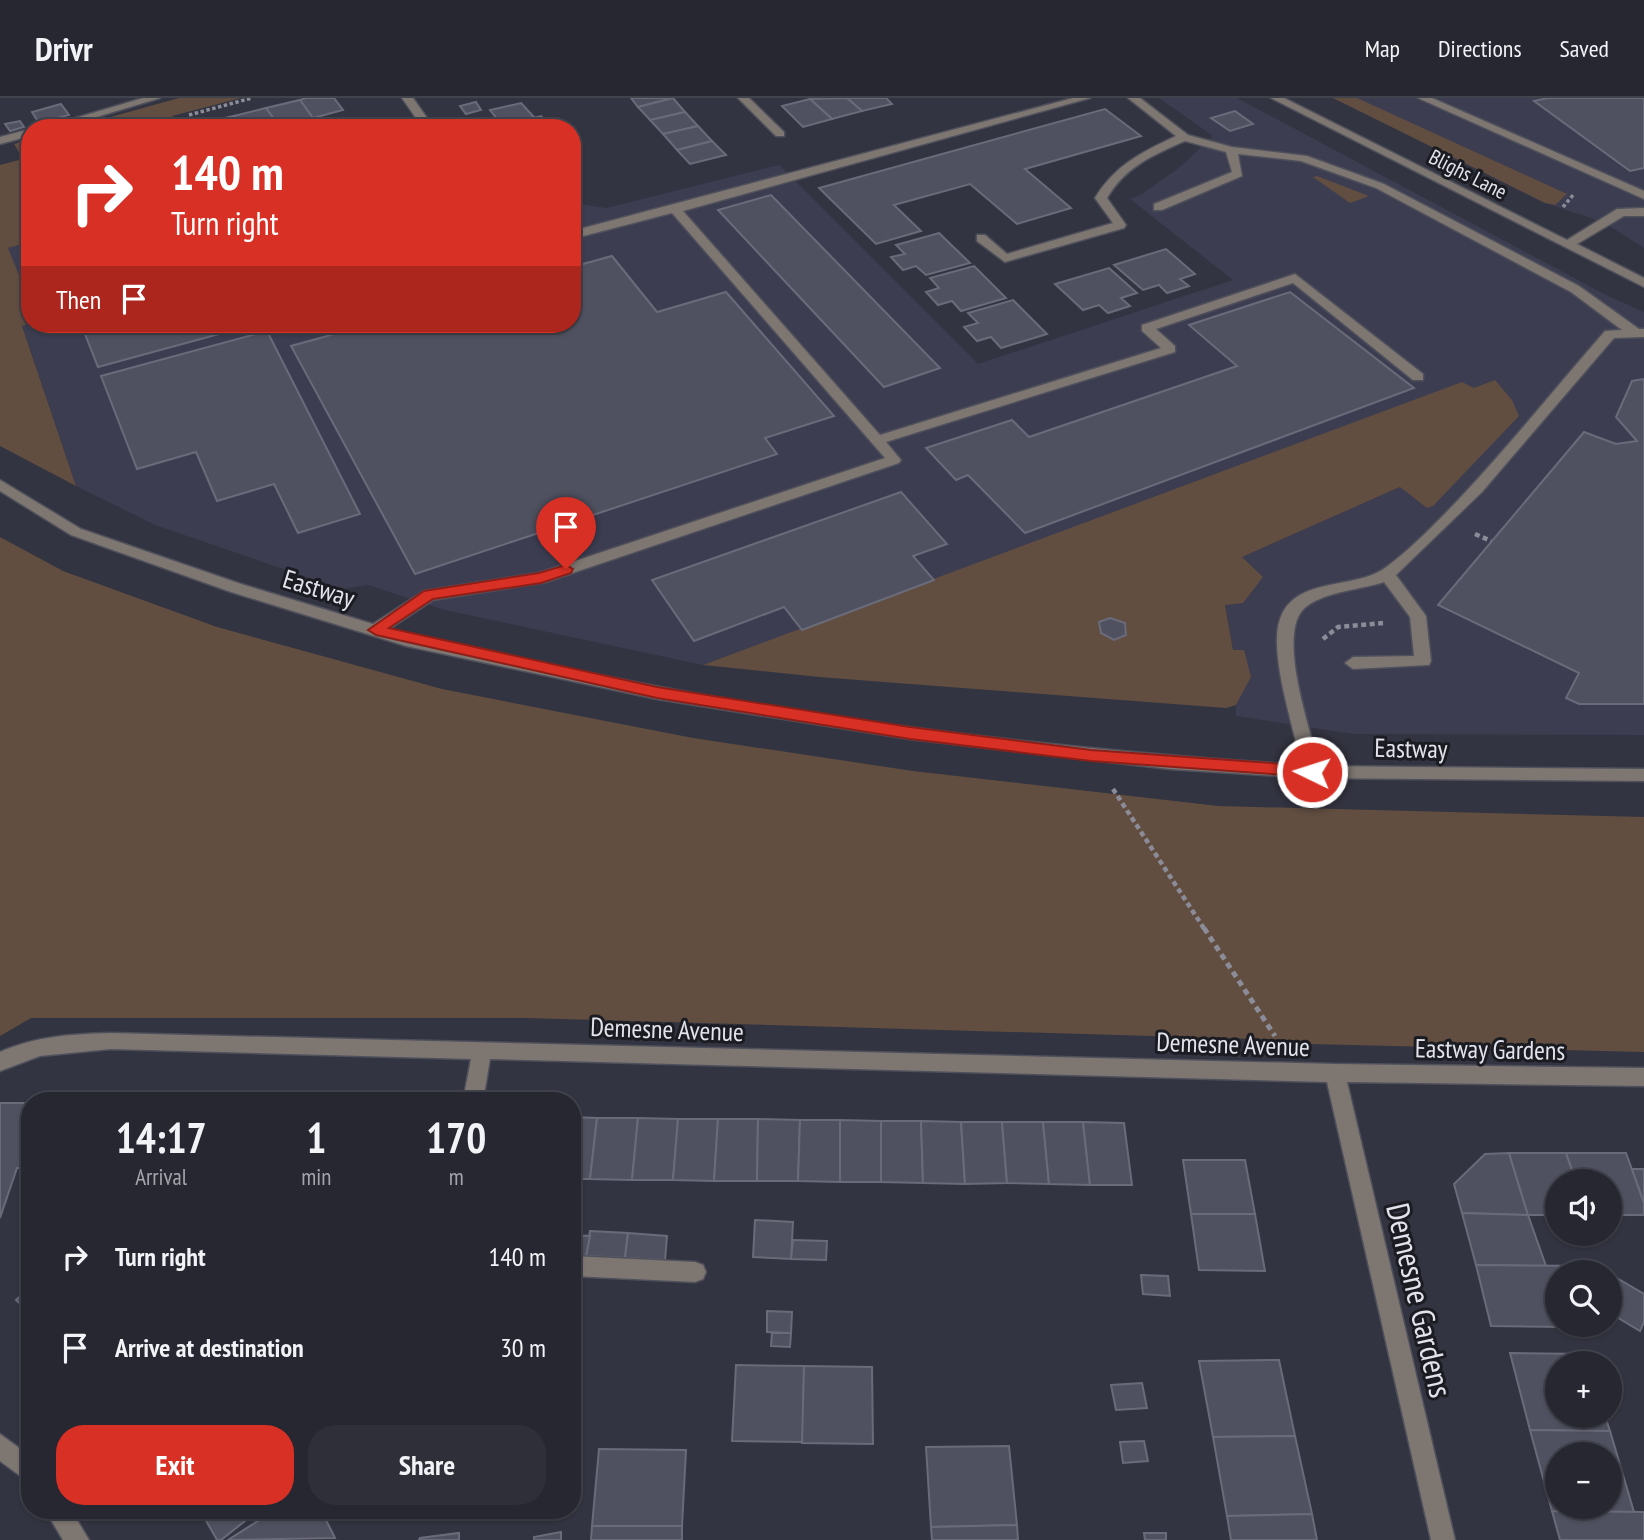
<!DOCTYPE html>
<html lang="en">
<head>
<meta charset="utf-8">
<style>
  body { margin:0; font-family:"PT Sans Narrow",sans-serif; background:#2e2f39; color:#f1f3f6; height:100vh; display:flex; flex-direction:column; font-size:26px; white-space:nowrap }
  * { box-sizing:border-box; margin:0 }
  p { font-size:23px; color:#a4a5ab }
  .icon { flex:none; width:38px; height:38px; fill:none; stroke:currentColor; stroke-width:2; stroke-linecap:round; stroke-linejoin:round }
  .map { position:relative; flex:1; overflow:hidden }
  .side { position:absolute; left:21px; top:994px; width:560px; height:427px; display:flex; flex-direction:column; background:#262731; border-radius:28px; box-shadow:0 2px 5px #0004,0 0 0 2px #42444d }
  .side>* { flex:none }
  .banner { position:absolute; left:21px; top:21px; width:560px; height:214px; border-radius:28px; box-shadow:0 2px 5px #0004,0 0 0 2px #42444d; background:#d93025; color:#fff; overflow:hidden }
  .controls { position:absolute; left:1545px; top:1071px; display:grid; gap:14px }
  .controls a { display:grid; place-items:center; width:77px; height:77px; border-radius:50%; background:#262731; box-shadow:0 2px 5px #0004,0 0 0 2px #42444d; font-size:35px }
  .pin { position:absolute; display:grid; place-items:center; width:60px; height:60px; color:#fff; margin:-72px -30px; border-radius:50% 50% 50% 0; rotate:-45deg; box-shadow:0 0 7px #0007 }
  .pin .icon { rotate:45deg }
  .me { position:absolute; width:77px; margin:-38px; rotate:274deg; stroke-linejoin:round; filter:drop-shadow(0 0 5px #0008) }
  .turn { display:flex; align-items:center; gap:24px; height:147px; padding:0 35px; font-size:32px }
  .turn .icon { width:91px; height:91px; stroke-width:2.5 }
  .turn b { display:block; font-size:49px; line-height:60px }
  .then { display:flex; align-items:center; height:66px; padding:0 35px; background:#0003; gap:14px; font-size:26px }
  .eta { display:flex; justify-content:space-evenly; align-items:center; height:119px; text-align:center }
  .eta b { font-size:42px; font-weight:700; line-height:49px }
  .primary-button { display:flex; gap:14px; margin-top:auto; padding:14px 35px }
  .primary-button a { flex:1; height:80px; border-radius:28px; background:#d93025; color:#fff; font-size:28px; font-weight:700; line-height:80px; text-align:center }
  .primary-button a+a { background:#2e2f39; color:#f1f3f6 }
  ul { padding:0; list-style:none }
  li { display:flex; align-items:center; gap:21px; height:91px; padding:0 35px }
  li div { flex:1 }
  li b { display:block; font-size:26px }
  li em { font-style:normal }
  header { display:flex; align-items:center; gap:42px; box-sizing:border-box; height:98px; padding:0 35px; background:#262731; border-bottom:2px solid #42444d }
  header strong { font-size:33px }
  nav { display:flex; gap:38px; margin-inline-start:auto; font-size:24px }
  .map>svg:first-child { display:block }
</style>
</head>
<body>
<header>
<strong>Drivr</strong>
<nav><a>Map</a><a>Directions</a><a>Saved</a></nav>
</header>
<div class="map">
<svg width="1644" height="1442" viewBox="0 0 1644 1442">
  <rect width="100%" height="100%" fill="#333441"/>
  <g fill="#3c3d51">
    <path d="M1159,0h78l371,198 36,16v423l-290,-1 -118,-18v-11l15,-28 -18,-27 -8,-46 22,-6 7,-14 -12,-27 158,-70 -598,143 -99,35 -258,-55 -77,-25 -26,4 -187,-64 -79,-39 -54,-161 550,-1v-121l35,5 172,-43 199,199 255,-84 -103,-81 12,-5 38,-27 33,-31z"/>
    <path d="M1333,0h311v150l-41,-26 -58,-19z"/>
    <path d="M30,144v78l-6,-17 5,-1 -21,-54z"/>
  </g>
  <g fill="#614e41">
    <path d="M179,0h62l-69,18 9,12h-110z"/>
    <path d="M1333,0h24l210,96 -12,11 -10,-2z"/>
    <path d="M30,41v103l-22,6 22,54 -6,2 6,19 -8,3 54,160 -76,-40v-281l23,-6 -9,-15z"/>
    <path d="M1317,78l52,20 -19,7 -37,-26z"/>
    <path d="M1495,282l17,20 7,16 -86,90 -6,2 -27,-21 -158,70 21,20 -20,26 -18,2 8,45h11l7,27 -15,28 -10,3 -407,-31 -116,-12 759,-283 12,6z"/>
    <path d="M0,439l63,34 154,56 225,62 251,49 220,33 305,35 426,11v235l-333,-8 -21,-4 -764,-22h-495l-31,18z"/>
  </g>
  <g fill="#505160" stroke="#6a6b7a" stroke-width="2" fill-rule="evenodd">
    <path d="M306,0h28l9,12 -30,8 -13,-18z"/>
    <path d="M631,0h42l-35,9z"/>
    <path d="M673,0l12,14 -35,8 -12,-13z"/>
    <path d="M847,0h39l6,6 -30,7z"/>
    <path d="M847,0l15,13 -30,8 -22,-20z"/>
    <path d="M1548,0h96v70l-14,3 -96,-70z"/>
    <path d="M810,1l22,20 -29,8 -21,-21z"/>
    <path d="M300,2l13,18 -34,8 -13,-18z"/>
    <path d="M476,4l5,8 -15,4 -6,-8z"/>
    <path d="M521,5l13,14 -32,8 -12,-15z"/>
    <path d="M61,6l8,11 -30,8 -7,-11z"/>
    <path d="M266,10l13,18 -37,2 -8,-12z"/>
    <path d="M1105,11l36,27 -116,33 46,39 -54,16 -47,-40 -76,21 27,26 -45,13 -57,-56z"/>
    <path d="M1235,13l18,13 -23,7 -19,-13z"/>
    <path d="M685,14l13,14 -35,8 -13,-14z"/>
    <path d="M234,18l8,12h-37l-2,-5z"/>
    <path d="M541,18l10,12h-45l-2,-3z"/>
    <path d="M20,23l4,6 -14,4 -5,-7z"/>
    <path d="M698,28l14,15 -35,9 -14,-16z"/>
    <path d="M712,43l14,14 -36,9 -13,-14z"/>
    <path d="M771,97l169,173 -56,19 -166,-177z"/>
    <path d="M939,135l31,30 -44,12 -10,-9 -13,4 -12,-13 14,-3 -9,-9z"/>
    <path d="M1166,151l29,25 -15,5 9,7 -22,7 -8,-8 -16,5 -29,-25z"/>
    <path d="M612,158l45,56 69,-20 108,124 -69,22 12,16 -362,120 -124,-228 80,-22h201v-57z"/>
    <path d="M974,168l32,32 -45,13 -9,-10 -14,4 -12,-13 13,-4 -9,-10z"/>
    <path d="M1109,170l28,25 -16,5 9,8 -22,7 -9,-8 -16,5 -28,-26z"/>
    <path d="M1290,194l124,96 -389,145 -57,-58 -12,5 -30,-32 86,-28 17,17 208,-71 -48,-41z"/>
    <path d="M1013,202l34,34 -46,14 -10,-11 -14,4 -13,-14 14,-4 -10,-10z"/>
    <path d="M81,226h175l-158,43z"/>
    <path d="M267,233l93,183 -62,19 -24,-49 -57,17 -21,-49 -59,17 -36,-93z"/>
    <path d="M1644,281v325h-65l-13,-6 13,-25 -141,-68 146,-173 32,12 21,-3 -21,-24 16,-36z"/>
    <path d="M901,394l46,52 -34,12 21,24 -132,50 -18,-23 -90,34 -42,-61z"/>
    <path d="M1110,520l15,5 1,12 -12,5 -13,-7 -2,-11z"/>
    <path d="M0,1005h30v65h-13l-17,50z"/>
    <path d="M572,1019l25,1 -7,61h-18z"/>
    <path d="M597,1020h41l-6,62 -42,-1z"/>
    <path d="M638,1020l40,1 -5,61h-41z"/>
    <path d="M678,1021h40l-4,62 -41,-1z"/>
    <path d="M718,1021h40l-1,62h-43z"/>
    <path d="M758,1021l42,1 -2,61h-41z"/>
    <path d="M800,1022h40v62l-42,-1z"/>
    <path d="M840,1022l41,1v61h-41z"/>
    <path d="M881,1023h40l2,62 -42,-1z"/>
    <path d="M921,1023l40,1 4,62 -42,-1z"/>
    <path d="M961,1024h41l5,61 -42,1z"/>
    <path d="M1002,1024h41l6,62 -42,-1z"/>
    <path d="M1043,1024h40l7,63 -41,-1z"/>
    <path d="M1083,1024l41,1 8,62h-42z"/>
    <path d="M1509,1055l19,62 -66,-2 -8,-29 31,-30z"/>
    <path d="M1509,1055h57l10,28h-18v34h-30z"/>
    <path d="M1566,1055h60l18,50v12h-34v-34h-34z"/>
    <path d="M1183,1062h62l10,54h-64z"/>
    <path d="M1632,1071h12v34z"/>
    <path d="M1462,1115l66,2 18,51 -70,-1z"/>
    <path d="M1191,1116h64l10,57 -66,-1z"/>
    <path d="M755,1122l38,2 -2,37 -38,-2z"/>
    <path d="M590,1133l38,2 -3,25 -39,-2z"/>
    <path d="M628,1135l39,3 -2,24 -40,-2z"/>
    <path d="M572,1137l18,1 -4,20 -14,-1z"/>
    <path d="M793,1142l34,1 -1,19 -35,-1z"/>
    <path d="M1476,1167l119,1 11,6h-48v53l6,2 -73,-1z"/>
    <path d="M1610,1176l34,20v28l-4,9 -30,-18z"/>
    <path d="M1141,1177l27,1 2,20 -27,-2z"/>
    <path d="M30,1190v24l-14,-12z"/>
    <path d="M767,1213l25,1 -1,21 -24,-1z"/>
    <path d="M772,1235h19l-1,14 -19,-1z"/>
    <path d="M1510,1255l76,1 3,9h-31v53h47l5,15 -80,-1z"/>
    <path d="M1279,1262l16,76 -82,1 -14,-76z"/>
    <path d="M736,1267l68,1 -1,76 -71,-1z"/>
    <path d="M804,1268l68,1 1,77 -71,-1z"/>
    <path d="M1142,1285l5,25 -31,2 -5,-25z"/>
    <path d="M1530,1332l80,1 24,81 -82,-1zM1558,1356h52v53h-52z"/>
    <path d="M1295,1338l17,78 -85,2 -14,-79z"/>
    <path d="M1144,1343l4,20 -25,2 -3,-21z"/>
    <path d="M1009,1348l8,79 -86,2 -5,-80z"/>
    <path d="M599,1351l87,1 -4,76h-90z"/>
    <path d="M200,1412h59l-38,30h-4z"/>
    <path d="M275,1412h14l4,10 14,-10h14l14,28 -107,2z"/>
    <path d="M1552,1413l92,1v28h-84z"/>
    <path d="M1312,1416l5,26h-86l-4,-24z"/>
    <path d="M1017,1427l1,15h-86l-1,-13z"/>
    <path d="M592,1428h90v14h-91z"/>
    <path d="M561,1434v8h-27v-3z"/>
    <path d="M459,1435v7h-40l1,-2z"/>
    <path d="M1144,1435h22v7h-21z"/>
  </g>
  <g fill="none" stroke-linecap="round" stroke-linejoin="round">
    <g stroke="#4f505c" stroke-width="3">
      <g id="minor">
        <path d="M143,0h17l-100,30h-18z"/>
        <path d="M402,0h11l21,30h-11z"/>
        <path d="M738,0h11l35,34v4h-8z"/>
        <path d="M1073,0h17l-407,113 197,224 281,-87 -19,-17v-6l153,-51 128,100v6h-10l-120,-97 -137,46 19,17v6l-289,90 15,18 -2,3 -353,119 -113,18 -44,29c62,19 127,29 191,42 237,50 480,79 722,94 -8,-35 -34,-113 -22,-146 15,-43 74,-29 105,-51 27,-20 51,-45 74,-69 51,-54 97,-112 146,-168l17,-1 -51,-38 -195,-104 -75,-27 -63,-7 4,22 -80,34h-8v-6l78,-32 -6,-20 -41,-11c-32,14 -60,26 -78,57l19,27 -2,3 -119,34 -28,-21v-6h8l22,19 106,-31 -18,-25c20,-33 47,-46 81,-62l-48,-38h12l48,37 44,12 75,9 77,28 195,102 60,43h5v8l-30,1 -132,154 -86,83 30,41 5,45 -2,4 -76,4 -8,-6 8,-6 61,-1 -4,-39 -26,-35c-24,8 -56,9 -77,24 -33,23 4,125 12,160l325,3v12l-332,-3 -142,-9 -260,-30 -253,-40 -251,-53 -175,-54 -160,-57 -71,-44v-11l81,49 160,55 132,40 51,-33 115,-18 346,-115 -213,-245 -100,26v-8z"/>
        <path d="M1271,0h13l283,142 50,-31 27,-1v8h-20l-47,28 67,34v9z"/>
        <path d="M1418,0h14l212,93v8z"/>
        <path d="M30,31v7l-30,8v-7z"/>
        <path d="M111,935l1224,31 309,4v18l-297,-4 108,458h-24l-104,-458 -837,-23 -7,42h-20l8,-42 -360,-10 -71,7 -40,15v-19c35,-16 73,-18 111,-19z"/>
        <path d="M572,1158l123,6 8,3 3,7 -3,7 -8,3 -123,-6z"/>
        <path d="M0,1336l30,22v27l-30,-22z"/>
        <path d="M45,1412h26l18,30h-26z"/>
      </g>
    </g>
    <g stroke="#8b8c97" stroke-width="3.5" stroke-dasharray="3.5 2.5" stroke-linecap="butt">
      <path d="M189,17l63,-17"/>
      <path d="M1563,109l11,-13"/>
    </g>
    <g stroke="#8b8c97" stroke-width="4.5" stroke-dasharray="5 3.5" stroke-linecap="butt">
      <path d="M1475,436l16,7"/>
      <path d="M1323,541l15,-12 45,-4"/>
      <path d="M1113,691l92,141"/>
    </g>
    <path stroke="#8b8c97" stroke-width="5" stroke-dasharray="6 4.5" stroke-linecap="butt" d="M1204,830l71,108"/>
    <use href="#minor" fill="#7d7671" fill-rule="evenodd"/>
  </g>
  <path fill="#d93025" stroke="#8d1f18" stroke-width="2" d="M566,467l7,4 -2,4 -30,10 -108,16 -44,29 268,59 253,40 181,23 221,16 8,6 -8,5 -221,-16 -181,-22 -253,-41 -281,-63 -8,-5 56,-39 115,-18z"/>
  <g text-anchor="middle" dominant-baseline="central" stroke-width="6" stroke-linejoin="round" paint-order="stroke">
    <g font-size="21" fill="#e2e3ec" stroke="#1b1c22">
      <text transform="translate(1468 76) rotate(27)">Blighs Lane</text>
    </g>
    <g font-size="26" fill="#e2e3ec" stroke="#1b1c22">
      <text transform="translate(319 490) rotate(17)">Eastway</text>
      <text transform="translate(1411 650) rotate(1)">Eastway</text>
      <text transform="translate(667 931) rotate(2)">Demesne Avenue</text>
      <text transform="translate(1233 946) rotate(2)">Demesne Avenue</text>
      <text transform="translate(1490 951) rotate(1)">Eastway Gardens</text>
    </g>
    <g font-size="32" fill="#e2e3ec" stroke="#1b1c22">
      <text transform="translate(1420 1202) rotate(77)">Demesne Gardens</text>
    </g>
  </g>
</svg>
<div class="controls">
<a><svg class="icon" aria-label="sound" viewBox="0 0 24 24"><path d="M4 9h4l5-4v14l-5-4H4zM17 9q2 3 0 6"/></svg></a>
<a><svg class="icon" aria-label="search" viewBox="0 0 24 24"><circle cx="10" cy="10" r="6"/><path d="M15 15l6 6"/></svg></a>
<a>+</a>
<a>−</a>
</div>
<div class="pin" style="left:566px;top:471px;background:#d93025"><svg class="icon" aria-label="arrive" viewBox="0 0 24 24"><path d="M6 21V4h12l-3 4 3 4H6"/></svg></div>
<svg class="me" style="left:1312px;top:674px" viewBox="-20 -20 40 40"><circle r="17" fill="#d93025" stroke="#fff" stroke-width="3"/><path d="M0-11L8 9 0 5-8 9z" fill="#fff"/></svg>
<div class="banner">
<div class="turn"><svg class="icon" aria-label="right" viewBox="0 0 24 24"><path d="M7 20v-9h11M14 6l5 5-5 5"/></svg><div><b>140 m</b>Turn right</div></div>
<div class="then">Then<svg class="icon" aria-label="arrive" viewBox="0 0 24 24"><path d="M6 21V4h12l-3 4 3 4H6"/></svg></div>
</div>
<section class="side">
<div class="eta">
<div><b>14:17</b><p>Arrival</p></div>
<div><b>1</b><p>min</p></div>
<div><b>170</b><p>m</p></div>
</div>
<ul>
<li><svg class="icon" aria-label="right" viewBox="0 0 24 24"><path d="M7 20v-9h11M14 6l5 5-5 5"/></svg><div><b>Turn right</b></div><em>140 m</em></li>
<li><svg class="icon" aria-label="arrive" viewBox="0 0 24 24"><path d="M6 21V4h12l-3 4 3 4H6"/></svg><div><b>Arrive at destination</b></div><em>30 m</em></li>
</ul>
<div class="primary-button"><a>Exit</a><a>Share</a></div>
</section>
</div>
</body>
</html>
